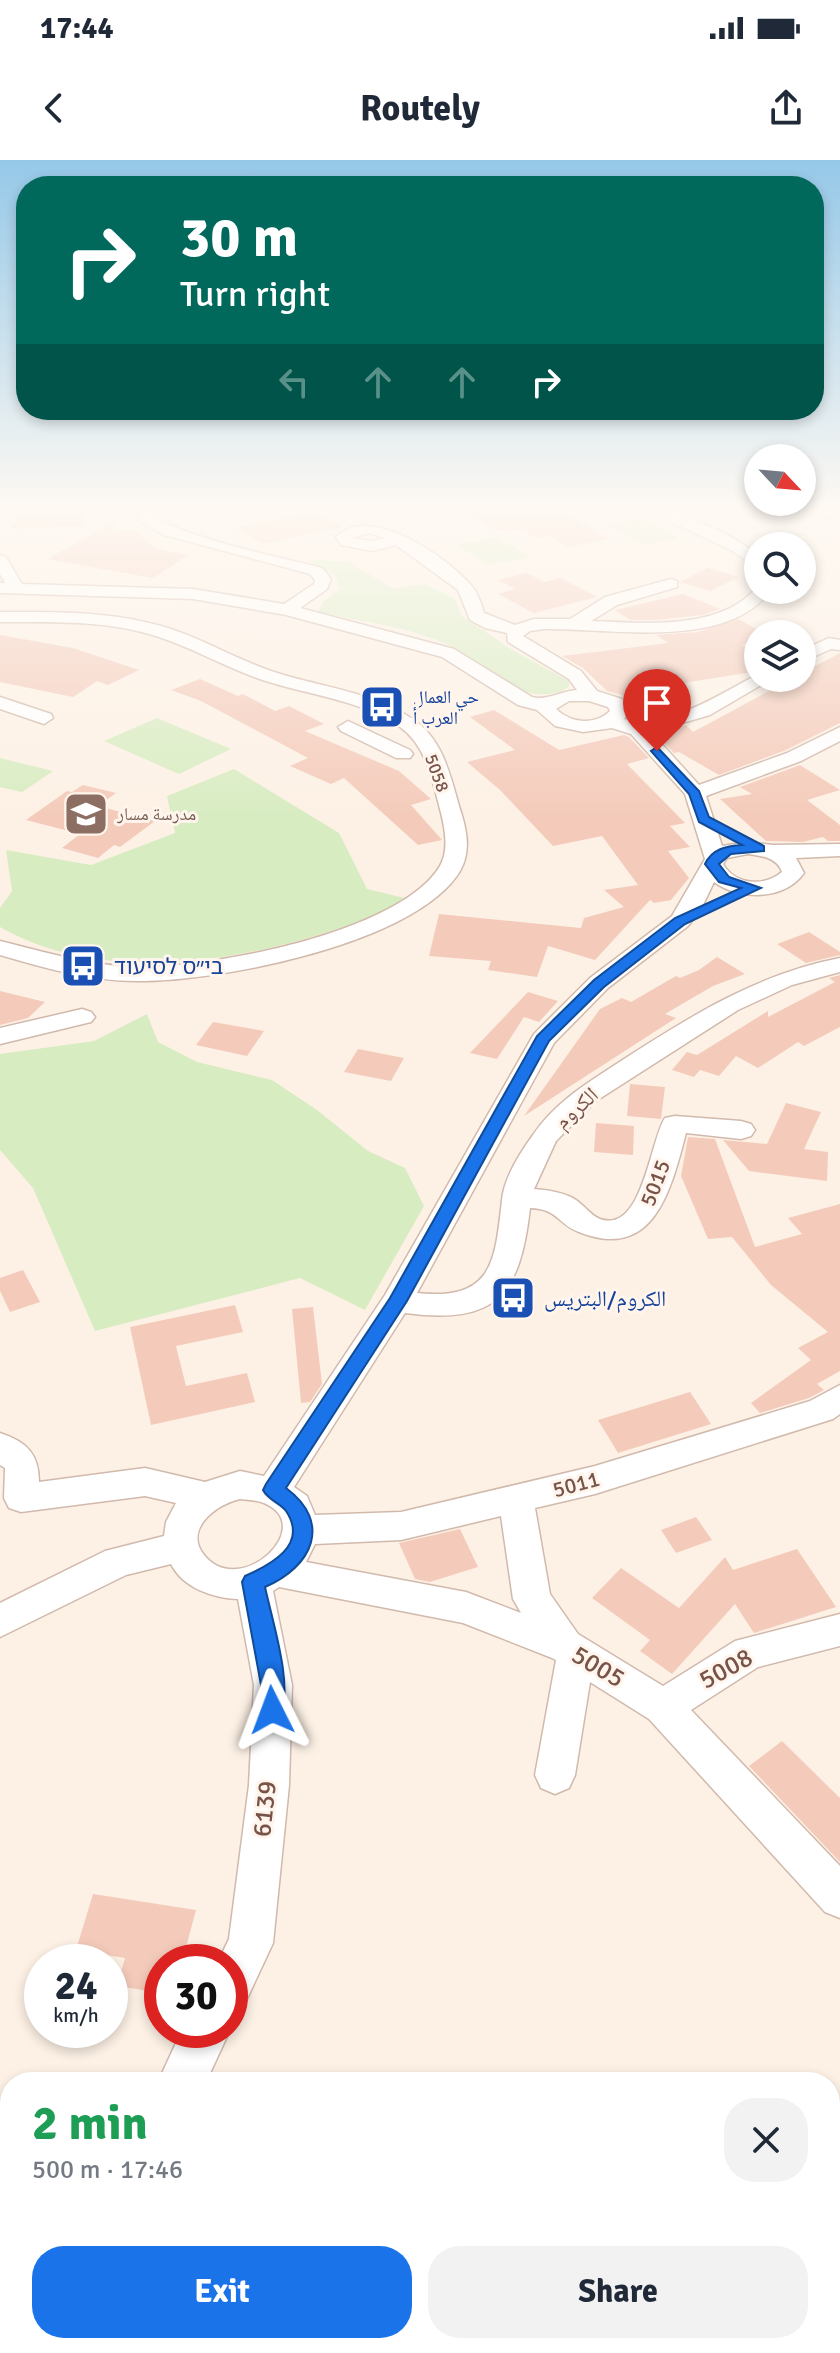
<!DOCTYPE html>
<html lang="en">
<head>
<meta charset="utf-8">
<style>
  body { margin:0; font-family:Signika,"Noto Naskh Arabic","Noto Sans Hebrew",sans-serif; background:#f2f2f3; color:#1f2937; height:100vh; display:flex; flex-direction:column; font-size:30px; white-space:nowrap }
  * { box-sizing:border-box; margin:0 }
  p { font-size:26px; color:#747a83 }
  .icon { flex:none; width:44px; height:44px; fill:none; stroke:currentColor; stroke-width:2; stroke-linecap:round; stroke-linejoin:round }
  .map { position:relative; flex:1; overflow:hidden }
  .drawer { position:absolute; left:0px; top:1912px; width:840px; height:282px; display:flex; flex-direction:column; background:#fff; border-radius:32px 32px 0 0; box-shadow:0 4px 12px #0003 }
  .drawer>* { flex:none }
  .guide { position:absolute; left:16px; top:16px; width:808px; height:244px; border-radius:32px; box-shadow:0 4px 12px #0003; background:#00695c; color:#fff; overflow:hidden }
  .needle { width:52px; rotate:116deg }
  .tools { position:absolute; left:744px; top:284px; display:grid; gap:16px }
  .tools a { display:grid; place-items:center; width:72px; height:72px; border-radius:50%; background:#fff; box-shadow:0 4px 12px #0003; font-size:40px }
  .speed { position:absolute; left:24px; top:1784px; display:flex; gap:16px; font-size:40px; font-weight:700; text-align:center }
  .speed>* { display:grid; place-content:center; width:104px; height:104px; border-radius:50%; background:#fff; box-shadow:0 4px 12px #0003; line-height:1 }
  .speed small { font-size:20px; font-weight:400 }
  .speed .limit { border:12px solid #d22; background:#fff; color:#111 }
  .pin { position:absolute; display:grid; place-items:center; width:68px; height:68px; color:#fff; margin:-82px -34px; border-radius:50% 50% 50% 0; rotate:-45deg; box-shadow:0 0 8px #0007 }
  .pin .icon { rotate:45deg }
  .me { position:absolute; width:88px; margin:-44px; rotate:357deg; stroke-linejoin:round; filter:drop-shadow(0 0 6px #0008) }
  .turn { display:flex; align-items:center; gap:28px; height:168px; padding:0 32px; font-size:36px }
  .turn .icon { width:104px; height:104px; stroke-width:2.5 }
  .turn b { display:block; font-size:56px; line-height:68px }
  .lanes { display:flex; align-items:center; height:76px; padding:0 32px; background:#0003; justify-content:center; gap:40px; direction:ltr }
  .lanes .off { opacity:.35 }
  .round { display:grid; place-items:center; flex:none; width:84px; height:84px; border-radius:32px; background:#f2f2f3 }
  .headline { display:flex; align-items:center; justify-content:space-between; height:136px; padding:0 32px }
  h1 { font-size:48px; font-weight:700; line-height:60px; color:#1e9e55 }
  .cta { display:flex; gap:16px; margin-top:auto; padding:16px 32px }
  .cta a { flex:1; height:92px; border-radius:32px; background:#1a73e8; color:#fff; font-size:32px; font-weight:700; line-height:92px; text-align:center }
  .cta a+a { background:#f2f2f3; color:#1f2937 }
  .status { display:flex; justify-content:space-between; align-items:center; height:56px; padding:0 40px; background:#fff; direction:ltr }
  .status svg { height:22px; fill:currentColor }
  header { display:flex; justify-content:space-between; align-items:center; height:104px; padding:0 32px; background:#fff; font-size:36px; font-weight:700 }
  .map>svg:first-child { display:block }
</style>
</head>
<body>
<div class="status"><b>17:44</b><svg viewBox="0 0 49 12"><path d="M0 12V9h3v3zM5 12V6h3v6zM10 12V3h3v9zM15 12V0h3v12zM26 1h20v11H26zM47 4h2v5h-2z"/></svg></div>
<header><svg class="icon" aria-label="back" viewBox="0 0 24 24"><path d="M15 5l-7 7 7 7"/></svg>Routely<svg class="icon" aria-label="share" viewBox="0 0 24 24"><path d="M12 15V3M7 8l5-5 5 5M5 13v7h14v-7"/></svg></header>
<div class="map">
<svg width="840" height="2193" viewBox="0 0 840 2193">
  <rect width="100%" height="100%" fill="#fdf1e5"/>
  <g fill="#d8ecc2">
    <path d="M641,358l38,20 -35,7 -37,-20z"/>
    <path d="M497,377l33,20 -42,8 -31,-20z"/>
    <path d="M307,399l43,3 43,27 31,-5 30,14 8,18 52,35 55,30v5c-10,10 -33,10 -46,5 -24,-10 -45,-31 -68,-43 -42,-21 -92,-26 -137,-36l5,-10 17,-13 -5,-13z"/>
    <path d="M157,558l74,31 -52,25 -75,-33z"/>
    <path d="M0,598l53,13 -31,21 -22,-5z"/>
    <path d="M234,609l105,64 28,56 46,11c-119,52 -293,96 -413,27v-19l12,-17 -6,-41 85,15 84,-32 -8,-37z"/>
    <path d="M147,854l11,28 39,20 75,18 45,30 51,41 37,17 19,38 -59,104 -65,-32 -205,53 -62,-143 -33,-38v-96l94,-13z"/>
  </g>
  <g fill="#f4cbbb">
    <path d="M23,349h60v17l-71,3z"/>
    <path d="M459,349h98l53,30 -42,8 -19,-11 -13,3 -12,-8h-28z"/>
    <path d="M315,352l27,15 -80,17 -26,-16z"/>
    <path d="M114,362l-1,10 21,-3 23,20 31,6 -35,23 -106,-19z"/>
    <path d="M708,408l31,9 -29,14 -30,-9z"/>
    <path d="M527,413l18,9 15,-4 37,19 -63,16 -36,-19 17,-5 -17,-9z"/>
    <path d="M683,434l37,15 -18,6 -45,5h-27l-15,-10z"/>
    <path d="M738,459l27,15h-7v5l-16,6 16,10v16l-112,18 26,24 -16,4 -8,1 -26,-23 -15,-4 -24,-23 -21,-12 106,-13 -12,-8 42,-3z"/>
    <path d="M0,475l73,13 66,22 -31,15 -11,-4 -24,16 -73,-15z"/>
    <path d="M840,493v70l-54,27 -67,25 -40,-23 -5,1 -18,-19 30,-9 7,7 100,-54h9v-5z"/>
    <path d="M200,519l38,17 5,-2 32,17 14,-5 35,18 -19,7 94,40 32,28 -20,6 31,35 -24,5 -74,-67 -13,6 -41,-18 18,-8 -107,-57 -30,-11z"/>
    <path d="M494,550l65,40 65,-15 5,2 20,21 -22,6 58,59 -15,3 20,21 -22,4 21,27 -18,22 -17,3 -4,-3 -55,60 -47,-14 -11,31 -49,-7 3,-9 -62,-5 10,-42 142,14 3,-10 40,-11 -20,-17 34,-5 -36,-49 -49,10 -53,-56 -33,-28 48,-12 -45,-33z"/>
    <path d="M800,605l40,25 -33,10 33,25v16h-12l-5,-4 -20,5 -37,-1 -46,-42 32,-5 -12,-7z"/>
    <path d="M83,625l33,8 -18,13 57,15 -35,26 -6,-2 -16,13 -36,-10 18,-14 -54,-14 41,-29 5,1z"/>
    <path d="M809,772l31,20v3l-34,8 -29,-19z"/>
    <path d="M717,797l28,17 -32,12 -48,28 11,4 -152,98 76,-107 22,-11 9,4 45,-26 4,2 19,-8z"/>
    <path d="M840,815v52l-36,19 -6,-4 -40,26 -22,-12 -17,20 -19,-6 -6,7 -22,-7 15,-18 10,3 71,-44v6l67,-35 -6,-4z"/>
    <path d="M0,831l45,11 -17,16 -28,7z"/>
    <path d="M528,832l30,9 -19,21 -15,-5 -27,42 -27,-6z"/>
    <path d="M213,862l51,9 -17,25 -51,-11z"/>
    <path d="M358,889l46,9 -13,23 -47,-9z"/>
    <path d="M630,924l35,3 -4,32 -34,-3z"/>
    <path d="M786,943l35,9 -17,37 24,3 -1,29 -78,-10 -26,-31 44,4z"/>
    <path d="M596,963l38,3 -1,29 -39,-3z"/>
    <path d="M688,977l27,2 40,108 47,-13 -14,-16 52,-14v167l-23,13 7,6 -15,8 -49,15 -9,-10 60,-43 -13,-12 30,-16 -57,-47 -39,-48 -24,2 -27,-63z"/>
    <path d="M23,1110l17,32 -30,10 -10,-21v-13z"/>
    <path d="M235,1145l8,27 -67,14 10,40 61,-13 8,29 -104,23 -21,-98z"/>
    <path d="M313,1147l9,77 -12,18 -9,1 -9,-94z"/>
    <path d="M690,1232l21,32 -93,29 -20,-33z"/>
    <path d="M696,1357l16,23 -36,13 -15,-23z"/>
    <path d="M460,1369l18,38 -48,15 -15,-3 -16,-36z"/>
    <path d="M797,1389l39,58 -82,26 -19,-29 -63,70 -32,-23 10,-11 -58,-42 29,-30 58,40 46,-51 8,13z"/>
    <path d="M782,1581l58,57v64l-91,-96z"/>
    <path d="M93,1734l103,16 -14,52h-20v31l-45,-7 8,-28 -49,-8z"/>
  </g>
  <g fill="none" stroke-linecap="round" stroke-linejoin="round">
    <g stroke="#d1b9ac" stroke-width="3">
      <g id="minor">
        <path d="M134,349h14c13,25 141,50 174,59l9,11 -4,10 -27,19 154,41 78,48c14,4 29,-6 45,-7l-8,-11 -61,-37 -1,-9 -22,-5 -15,-8 -12,-30 -62,-45 -24,6 -31,-6 -5,-8 3,-3c37,-27 106,22 132,51 7,8 10,18 13,28l31,12 19,-6h36l35,-22 66,-18 6,2v6l-60,18 -26,16c52,2 130,10 166,-34l1,3h13c-44,61 -161,38 -227,39l-14,2 -7,5 58,35 16,20 25,8 7,13 -5,7c38,13 99,-26 134,-45v4h15l-63,37 -59,17 48,53 88,-32 53,-26v14l-39,20 -95,35 16,50 26,-4 25,3 67,-1v12l-44,2 8,15c-19,27 -64,28 -90,9l-13,27 -13,17 -80,62 -54,55 -137,250c76,8 78,-31 85,-93 2,-22 18,-47 31,-65 23,-34 55,-52 88,-74 70,-45 136,-87 219,-103v14l-48,13 -54,25 -142,91 -40,40 -22,48c13,1 30,3 42,11 9,6 14,15 24,19 43,15 50,-79 65,-101l10,-2 66,5 10,3 4,6 -4,6 -10,3 -55,-6c-15,57 -32,129 -107,99 -22,-8 -20,-23 -49,-24 -10,87 -33,117 -125,105l-111,174 13,9 8,19 86,-3 194,-46 215,-65 30,-16v29l-7,5 -238,75 -60,14 15,86 28,40 85,52 72,-45 105,-27v32l-82,21 -67,43 149,156v52l-15,-6 -176,-193 -59,-37 -15,93 -6,13 -14,6 -14,-6 -6,-13 21,-115 -4,-2 -89,-35 -184,-36 -6,4 19,94 -3,100 -16,158 -27,58 -16,6v-45h-12l11,-23 20,-154 5,-100 -16,-86c-25,-1 -55,-11 -67,-35l-45,11 -126,62v-34l105,-52 59,-15 2,-14 10,-19 -31,-7 -124,16 -12,-4 -5,-10 1,-30 -5,-3v-32c27,9 39,21 39,49l106,-14 60,14 35,-11 24,5 121,-181 149,-261 56,-56 82,-62 33,-57 -20,-65 -54,-60 -19,-6 -29,4 -28,-6 -18,-16 -19,-5 -76,-48 -156,-42 -93,-16 -193,-6v-10h5l-5,-9v-19l6,2 16,27 171,5 91,15 30,-20 1,-4 -5,-6 -146,-39 -23,-13zM369,373l16,5 -13,3 -20,-3zM569,541h20l19,6 2,4c-16,15 -39,12 -54,-2zM748,694c13,2 29,3 34,18 -18,15 -47,13 -59,-8l4,-6zM240,1339c8,1 17,1 24,4 55,23 -24,97 -60,52 -21,-26 13,-51 36,-56zM501,1356l12,83 8,14 -55,-21 -160,-30 9,-18 86,-4z"/>
        <path d="M656,349c6,0 13,-1 18,1 27,14 62,25 84,46v13l-27,-19 -62,-29z"/>
        <path d="M808,349h21l11,3v9z"/>
        <path d="M0,452c57,0 113,-1 168,16 37,12 70,32 106,44 46,15 96,19 137,46 31,19 39,56 48,88 7,21 13,44 1,65 -44,73 -243,111 -324,110 -46,0 -92,-13 -136,-26v-14c45,11 90,25 137,26 73,1 263,-34 303,-101 9,-16 5,-37 1,-53 -8,-30 -14,-67 -41,-86 -42,-29 -96,-32 -143,-49 -34,-12 -66,-31 -101,-42 -50,-16 -104,-14 -156,-14z"/>
        <path d="M829,478l11,2v10l-9,-1 -29,13v-12z"/>
        <path d="M0,537l51,17 2,4 -9,6 -44,-15z"/>
        <path d="M348,561l62,29 3,4 -3,4h-14l-55,-27 -3,-4z"/>
        <path d="M82,849l9,3 4,5 -4,5 -91,22v-16z"/>
        <path d="M182,1870h48l-24,52h-48z"/>
        <path d="M830,2095l10,5v55l-10,-5z"/>
        <path d="M23,2184h53l-4,9h-52z"/>
        <path d="M750,2184h52l2,9h-52z"/>
      </g>
    </g>
    <use href="#minor" fill="#fff" fill-rule="evenodd"/>
  </g>
  <linearGradient id="sky" x2="0" y2="1"><stop stop-color="#95c8e8"/><stop offset="0.53" stop-color="#fef9f3"/><stop offset="1" stop-color="#fef9f3" stop-opacity="0"/></linearGradient>
  <rect width="840" height="656" fill="url(#sky)"/>
  <path fill="#1a73e8" stroke="#114b97" stroke-width="2" d="M657,587l42,44 10,26 55,29v5l-33,3 -12,10 10,13 32,11 -76,36 -81,63 -55,54 -142,260 -121,187c47,35 26,79 -21,99 7,33 29,100 15,130l-8,3 -9,-3 -3,-7 1,-25 -19,-103 3,-6c25,-11 64,-31 41,-65 -6,-8 -18,-11 -23,-21l3,-6 124,-186 147,-262 57,-56 81,-62 66,-30 -22,-6 -14,-18c7,-15 21,-18 37,-19l-43,-23 -10,-28 -38,-43z"/>
  <defs>
    <g id="bus-square" transform="scale(2.3)"><rect x="-9" y="-9" width="18" height="18" rx="4" fill="#1a4fb4" stroke="#fff5ec"/><path d="M-5-6H5V4H4V6H2V4H-2V6H-4V4H-5ZM-3.5-4V0h7V-4ZM-3.5 1.2v1.5H-2V1.2ZM2 1.2v1.5H3.5V1.2Z" fill="#fff"/></g>
    <g id="school-square" transform="scale(2.3)"><rect x="-9" y="-9" width="18" height="18" rx="4" fill="#8d6e63" stroke="#fff5ec"/><path d="M0-5L7-2L0 1L-7-2ZM-4 1L0 2.5L4 1V4Q0 6-4 4Z" fill="#fff"/></g>
  </defs>
  <g fill-rule="evenodd">
    <use href="#bus-square" x="382" y="547"/>
    <use href="#school-square" x="86" y="654"/>
    <use href="#bus-square" x="83" y="806"/>
    <use href="#bus-square" x="513" y="1138"/>
  </g>
  <g text-anchor="middle" dominant-baseline="central" stroke-width="6" stroke-linejoin="round" paint-order="stroke">
    <g font-size="18" fill="#164399" stroke="#fff5ec" text-anchor="start">
      <text x="413" y="537">حي العمال<tspan x="413" dy="21">العرب أ</tspan></text>
    </g>
    <g font-size="18" fill="#775348" stroke="#fff5ec">
      <text transform="translate(437 613) rotate(70)">5058</text>
    </g>
    <g font-size="18" fill="#785e54" stroke="#fff5ec" text-anchor="start">
      <text x="117" y="654">مدرسة مسار</text>
    </g>
    <g font-size="22" fill="#164399" stroke="#fff5ec" text-anchor="start">
      <text x="114" y="806">בי״ס לסיעוד</text>
      <text x="544" y="1138">الكروم/البتريس</text>
    </g>
    <g font-size="22" fill="#775348" stroke="#fff5ec">
      <text transform="translate(576 948) rotate(-42)">الكروم</text>
      <text transform="translate(655 1023) rotate(-69)">5015</text>
      <text transform="translate(576 1324) rotate(-15)">5011</text>
    </g>
    <g font-size="26" fill="#775348" stroke="#fff5ec">
      <text transform="translate(598 1507) rotate(31)">5005</text>
      <text transform="translate(726 1509) rotate(-29)">5008</text>
      <text transform="translate(265 1649) rotate(-84)">6139</text>
    </g>
  </g>
</svg>
<div class="tools">
<a><svg class="needle" viewBox="-14 -14 28 28"><path d="M0-13l5 13h-10z" fill="#e53935"/><path d="M0 13l5-13h-10z" fill="#747a83"/></svg></a>
<a><svg class="icon" aria-label="search" viewBox="0 0 24 24"><circle cx="10" cy="10" r="6"/><path d="M15 15l6 6"/></svg></a>
<a><svg class="icon" aria-label="layers" viewBox="0 0 24 24"><path d="M12 4l9 5-9 5-9-5zM3 14l9 5 9-5"/></svg></a>
</div>
<div class="speed"><div>24<small>km/h</small></div><div class="limit">30</div></div>
<div class="pin" style="left:657px;top:591px;background:#d93025"><svg class="icon" aria-label="arrive" viewBox="0 0 24 24"><path d="M6 21V4h12l-3 4 3 4H6"/></svg></div>
<svg class="me" style="left:272px;top:1550px" viewBox="-20 -20 40 40"><path d="M0-17L14 15 0 8-14 15z" fill="#1a73e8" stroke="#fff" stroke-width="4"/></svg>
<div class="guide">
<div class="turn"><svg class="icon" aria-label="right" viewBox="0 0 24 24"><path d="M7 20v-9h11M14 6l5 5-5 5"/></svg><div><b>30 m</b>Turn right</div></div>
<div class="lanes"><svg class="icon off" aria-label="left" viewBox="0 0 24 24"><path d="M17 20v-9H6M10 6l-5 5 5 5"/></svg><svg class="icon off" aria-label="ahead" viewBox="0 0 24 24"><path d="M12 20V5M6 11l6-6 6 6"/></svg><svg class="icon off" aria-label="ahead" viewBox="0 0 24 24"><path d="M12 20V5M6 11l6-6 6 6"/></svg><svg class="icon" aria-label="right" viewBox="0 0 24 24"><path d="M7 20v-9h11M14 6l5 5-5 5"/></svg></div>
</div>
<section class="drawer">
<div class="headline"><div><h1>2 min</h1><p>500 m · 17:46</p></div><a class="round"><svg class="icon" aria-label="close" viewBox="0 0 24 24"><path d="M6 6l12 12M18 6L6 18"/></svg></a></div>
<div class="cta"><a>Exit</a><a>Share</a></div>
</section>
</div>
</body>
</html>
